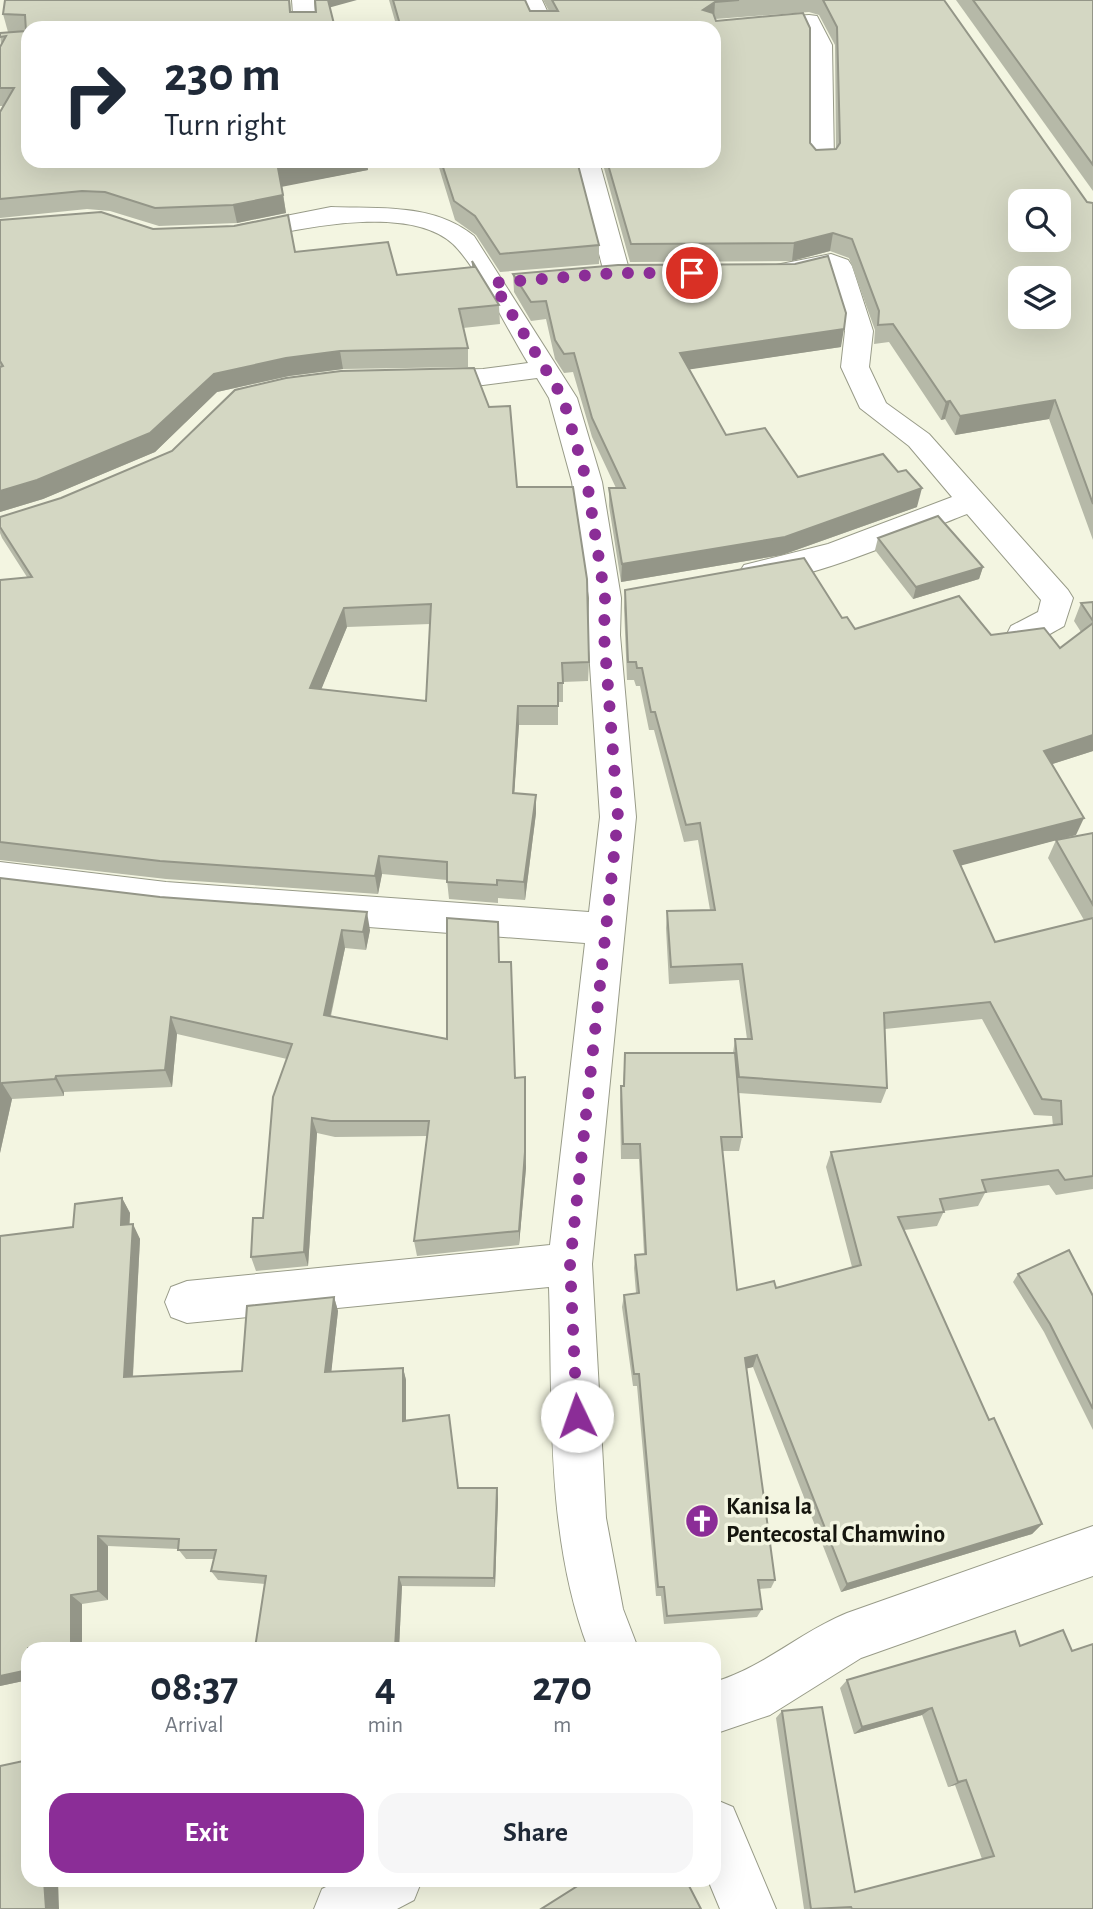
<!DOCTYPE html>
<html lang="en">
<head>
<meta charset="utf-8">
<style>
  body { margin:0; font-family:"Alegreya Sans",sans-serif; background:#f6f6f7; color:#1f2937; height:100vh; display:flex; flex-direction:column; font-size:26px; white-space:nowrap }
  * { box-sizing:border-box; margin:0 }
  p { font-size:23px; color:#747a83 }
  .icon { flex:none; width:38px; height:38px; fill:none; stroke:currentColor; stroke-width:2; stroke-linecap:round; stroke-linejoin:round }
  .map { position:relative; flex:1; overflow:hidden }
  .drawer { position:absolute; left:21px; top:1642px; width:700px; height:245px; display:flex; flex-direction:column; background:#fff; border-radius:21px; box-shadow:0 7px 28px #0002 }
  .drawer>* { flex:none }
  .banner { position:absolute; left:21px; top:21px; width:700px; height:147px; border-radius:21px; box-shadow:0 7px 28px #0002; background:#fff; color:#1f2937; overflow:hidden }
  .tools { position:absolute; left:1008px; top:189px; display:grid; gap:14px }
  .tools a { display:grid; place-items:center; width:63px; height:63px; border-radius:14px; background:#fff; box-shadow:0 7px 28px #0002; font-size:35px }
  .pin { position:absolute; display:grid; place-items:center; width:60px; height:60px; color:#fff; margin:-30px; border:4px solid #fff; border-radius:50%; box-shadow:0 2px 7px #0007 }
  .me { position:absolute; width:77px; margin:-38px; rotate:357deg; stroke-linejoin:round; filter:drop-shadow(0 0 5px #0008) }
  .turn { display:flex; align-items:center; gap:24px; height:147px; padding:0 28px; font-size:32px }
  .turn .icon { width:91px; height:91px; stroke-width:2.5 }
  .turn b { display:block; font-size:49px; line-height:60px }
  .eta { display:flex; justify-content:space-evenly; align-items:center; height:119px; text-align:center }
  .eta b { font-size:42px; font-weight:700; line-height:49px }
  .primary-button { display:flex; gap:14px; margin-top:auto; padding:14px 28px }
  .primary-button a { flex:1; height:80px; border-radius:21px; background:#8b2d97; color:#fff; font-size:28px; font-weight:700; line-height:80px; text-align:center }
  .primary-button a+a { background:#f6f6f7; color:#1f2937 }
  .map>svg:first-child { display:block }
</style>
</head>
<body>
<div class="map">
<svg width="1093" height="1909" viewBox="0 0 1093 1909">
  <rect width="100%" height="100%" fill="#f3f5e1"/>
  <g fill="none" stroke-linecap="round" stroke-linejoin="round">
    <g stroke="#989b88" stroke-width="2">
      <g id="minor">
        <path d="M292,0h22l2,28h-22z"/>
        <path d="M520,0h22l13,28h-22z"/>
        <path d="M809,15l8,1 15,29 2,116 -3,5h-18l-3,-5v-116l-8,-17 -88,8v-8h-10l10,-6z"/>
        <path d="M575,161h24l31,112 -4,6h-18l-4,-6z"/>
        <path d="M331,207c50,2 102,-4 143,29l103,162 25,84 19,116 -1,37 16,182 -44,447 14,254 17,91 15,39h-50c-43,-113 -35,-242 -39,-361l-362,36 -16,-6 -6,-15 6,-15 16,-6 363,-36 35,-302 -419,-31 -166,-20v-30l166,20 423,30 11,-95 -12,-182 1,-37 -17,-116 -23,-84 -12,-20 -54,7 -67,-2 -4,-6 4,-6 67,-2 45,-6c-19,-31 -51,-96 -75,-119 -45,-42 -158,-14 -213,-3l-9,-3 -4,-5 4,-5 9,-3z"/>
        <path d="M831,254l17,6 4,6 21,65 -4,36 17,36 43,31 139,156 5,8 -9,28c-17,9 -32,22 -53,16l-4,-8 4,-8 27,-14 3,-12 -74,-86c-45,17 -181,78 -223,67l-5,-8 5,-8 84,-21 124,-47 -43,-51 -49,-38 -19,-41 4,-36 -18,-60 -47,9 -9,-2 -4,-6 4,-6z"/>
        <path d="M1093,1526v50l-232,82 -91,57 -56,19v-52c49,-14 86,-50 133,-69z"/>
        <path d="M714,1799l19,8 43,102h-56l-12,-29h6z"/>
        <path d="M340,1880h82l-8,20 -17,9h-83l8,-20z"/>
      </g>
    </g>
    <use href="#minor" fill="#fff" fill-rule="evenodd"/>
  </g>
  <g fill="#b6b9a8" fill-rule="evenodd">
    <path d="M5,0h285l1,12h25l14,-5 38,163 -86,16 4,27 -49,10 -78,3 -49,-15 -23,-2 -87,9v-106l3,-6h-3v-59l1,-2 -1,-12 13,-1h-5l-5,-18z"/>
    <path d="M389,0h136l5,11h19l-6,-11h401l143,202 6,1v337l-44,-121 -94,16 -10,-16 -4,1 -52,-78 -15,2 1,-14 -26,-72 -19,-7 -38,10 -162,1 -28,-101h112v-133h-317zM809,12l10,3 16,30 1,104 -20,1 -101,-131z"/>
    <path d="M956,0h137v191z"/>
    <path d="M437,161h140l22,84v19l-99,8 -24,-37 -21,-15z"/>
    <path d="M0,220l153,9 142,23 102,23 75,-8v-6l27,44 1,19 -37,4 5,20v19l-125,2 -54,7 -72,16 -62,60 -112,47 -43,13z"/>
    <path d="M513,274l328,73 -152,22 37,66 72,42 119,30 -135,48 -161,27 -12,-76v-18h7l-24,-51 -19,-65 -9,1 -9,-14 -9,-40 -15,2 -17,-29z"/>
    <path d="M517,487l72,175 -1,19 -25,1v20h-5v23h-39l-5,68 22,20 -11,87 -27,-2v5l-49,-4 -2,-19 -65,-6 -4,20 -212,-15 -166,-19v-280l27,-3 -25,-39 -2,-5v-16zM430,624l-4,77 -105,-12 26,-62z"/>
    <path d="M878,538l105,29 -4,12 -66,20 -38,-49z"/>
    <path d="M625,590l217,28 13,11 136,6 69,13 21,-16 -7,-11 7,-18 12,-1v149l-41,13 24,71 -20,5 37,-7v356l-37,6 -7,-10 -64,8 -7,13 -34,5 -7,15 -33,4 85,190 53,104 -10,10 -191,58 -88,-225 -7,1 29,212 -4,8 -12,1 3,20 -5,8 -93,7 -3,-28h-5l-19,-210h-4l-11,-79 2,-12 12,-2 -2,-25 1,-13 9,-1 -5,-95h-18l-1,-58 1,-15h2l2,-33h108l2,-14h12l-8,-59 -70,4 -3,-56 1,-17 43,-1 -12,-70 -14,2 -30,-112h-5l-9,-44h-4l-2,-6h-7l-3,-72zM1056,840l-8,18 36,62 -89,22 -35,-77zM982,1019l52,96 18,1 1,10 -222,26 -5,15 26,100 -76,21 -39,2 -15,-139h17l3,-14 -4,-44 143,10 6,-15 -2,-59z"/>
    <path d="M0,878l370,52 -4,20 -21,-2 -14,68 116,23 52,-77 27,206 -7,77 -102,11 -3,-15 13,-105 -92,1 -18,-4 -9,133 -52,5 -5,-14 12,-39 24,-159 -110,-25 -5,53 -108,5v4l-52,3 -12,54z"/>
    <path d="M122,1198l8,15 -1,11 11,15 -7,138 109,-6 92,-74 4,14 -7,61 72,-4 3,12v41l43,-6 9,73h39l1,11 -3,88 -93,-1 -3,62h-144l10,-64 -47,-4 -7,-9 3,-12h-28l-8,-10 -70,-3v54l-26,4v44h-54v32l-28,6v-450l73,-9z"/>
    <path d="M1018,1274l75,22v134l-49,-98 -31,-50z"/>
    <path d="M1015,1631l78,278h-289l-28,-191 6,-7 73,181 127,-33 -27,-74 -7,2 -26,-72 -68,19 -14,-46 7,-8z"/>
  </g>
  <g fill="#949688">
    <path d="M327,0h30l-29,8z"/>
    <path d="M715,2l-1,17 -11,-9z"/>
    <path d="M315,161h52l1,9 -87,17 -3,-19z"/>
    <path d="M283,195l3,18 -49,10 -4,-18z"/>
    <path d="M833,233l-3,18 -38,10 2,-18z"/>
    <path d="M844,329l-3,18 -162,24 1,-18z"/>
    <path d="M340,351l3,18 -54,7 -72,16 -62,60 -112,47 -43,13v-21l214,-117 72,-16z"/>
    <path d="M1055,400l-6,19 -94,16 5,-19z"/>
    <path d="M950,401l-5,18 -4,1 5,-18z"/>
    <path d="M922,488l-5,19 -135,48 -161,27 1,-18z"/>
    <path d="M983,567l-4,12 -66,20 3,-12z"/>
    <path d="M344,608l3,19 -33,80 -4,-19z"/>
    <path d="M518,706l1,19 -6,87v-19z"/>
    <path d="M1093,735v16l-56,18 7,-18z"/>
    <path d="M536,795v18l-11,87 -1,-18z"/>
    <path d="M1084,818l-8,17 -128,34 6,-18z"/>
    <path d="M379,856l3,18 -4,20 -3,-18z"/>
    <path d="M367,912l3,18 -4,20 -3,-18z"/>
    <path d="M342,930l3,18 -18,83 -3,-16z"/>
    <path d="M171,1017l6,17 -5,53 -7,-17z"/>
    <path d="M56,1076l8,16v4l-9,-17z"/>
    <path d="M525,1077l1,91 -7,77v-14z"/>
    <path d="M2,1083l10,16 -12,54v-61z"/>
    <path d="M312,1118l5,15 -9,133 -4,-14z"/>
    <path d="M122,1198l8,15 -1,26 -8,-14z"/>
    <path d="M133,1224l7,15 -8,150 -8,-12z"/>
    <path d="M334,1297l4,14 -8,73 -5,-12z"/>
    <path d="M757,1355l-4,12 -12,3 4,-12z"/>
    <path d="M403,1368l3,12v53l-3,-12z"/>
    <path d="M497,1488l1,11 -3,88 -1,-9z"/>
    <path d="M1042,1524l-10,10 -191,58 6,-8z"/>
    <path d="M98,1536l10,10v54l-10,-9z"/>
    <path d="M399,1577l3,9 -3,62h-4z"/>
    <path d="M71,1595l11,9v44h-11z"/>
    <path d="M28,1670v10l-28,6v-10z"/>
    <path d="M932,1708l-10,7 -68,19 8,-7z"/>
    <path d="M966,1780l-11,5 -7,2 10,-5z"/>
    <path d="M44,1880h14l1,29h-13z"/>
  </g>
  <g fill="#d4d7c3" stroke="#949688" stroke-width="2" fill-rule="evenodd">
    <path d="M5,0h284l1,12h26l-1,-12h13l7,28h-307v133h287l-37,7 5,27 -50,10 -78,3 -50,-16 -23,-1 -82,8v-87l14,-24h-14v-41l6,-11 -6,1v-4l26,-2 -1,-16 -22,-1z"/>
    <path d="M393,0h132l5,11h28l-6,-11h187l-24,2 -12,8 10,3 3,8 87,-8 7,15v115l6,7 20,-1 4,-6 -3,-116 -14,-27h121l143,202 6,1v301l-38,-104 -95,16 -10,-15 -4,1 -53,-78 -15,1 1,-14 -27,-72 -19,-6 -39,10 -163,1 -24,-83h107v-133h-313zM1020,201h39v39h-39zM1020,278h39v39h-39z"/>
    <path d="M973,0h120v165z"/>
    <path d="M441,161h136l22,84 -99,9 -25,-38 -21,-15z"/>
    <path d="M101,212l52,17 81,-3 54,-11 7,37 93,-10 9,33 77,-8 -2,-6 27,44 -40,4 9,39 -128,3 -54,7 -72,16 -64,59 -113,47 -37,11v-124l3,-1 -3,-5v-141z"/>
    <path d="M828,256l18,57 -2,16 -164,24 46,82 39,-7 33,49 85,-23 15,18 8,-2 16,18 -137,49 -163,27 -13,-76h16l-33,-70 -18,-65 -10,1 -9,-14 -9,-39 -15,1 -18,-28 105,-9 177,-1z"/>
    <path d="M474,368l15,39 21,-1 7,81h56l14,92 2,83 -27,1 1,20h-5v23h-40l-5,87 23,2 -12,87 -27,-2v5l-50,-3v-20l-68,-6 -4,20 -215,-15 -160,-19v-262l32,-3 -32,-50v-10l61,-19 111,-47 63,-61 51,-12 55,-7zM431,604l-5,97 -116,-13 34,-80z"/>
    <path d="M938,516l45,51 -67,20 -38,-49z"/>
    <path d="M804,558l38,60 5,-1 8,12 104,-33 32,39 53,-7 16,20 33,-25v112l-49,16 40,67 -130,33 41,91 98,-24v258l-28,4 -7,-10 -76,10 4,12 -46,7 4,13 -46,5 91,203 5,-2 48,106 -195,60 -90,-229 -12,3 30,222h-17l4,29 -95,7 -3,-29h-6l-19,-213h-5l-10,-79 15,-2 -4,-38 11,-1 -6,-110h-17l-2,-58h3l1,-33h110l7,84h-21l16,153 37,-9 2,7 85,-23 -30,-113 231,-28 -1,-23 -19,-2 -52,-97 -106,11 3,75 -148,-11 -4,-38h17l-10,-75 -71,3 -4,-56 48,-1 -15,-87 -14,2 -31,-113h-4l-9,-44h-5l-1,-6h-8l-3,-72z"/>
    <path d="M1093,602v19l-12,-18z"/>
    <path d="M1093,833v72l-37,-65z"/>
    <path d="M0,878l160,19 207,15 -4,20 -21,-2 -18,85 123,24v-121l51,4 1,40h12l4,116 10,-1v75l-6,79 -105,10 15,-120h-98l-19,-3 -8,134 -53,5 2,-39h10l10,-121 19,-53 -121,-27 -6,53 -109,6 -1,3 -53,4 -2,9z"/>
    <path d="M122,1198l-1,27 12,-1 -9,153 118,-6 5,-65 87,-9 -9,75 78,-4v53l46,-6 9,73h39l-3,90 -95,-1 -4,71h-140l11,-72 -55,-5 5,-21h-38l1,-11 -81,-3v55l-27,4v53h-43v22l-28,6v-440l73,-9 2,-23z"/>
    <path d="M1069,1250l24,46v113l-43,-85 -32,-50z"/>
    <path d="M1063,1630l9,21 21,-7v265h-241l-1,-2 -40,2 -29,-198 40,-4 33,185 139,-36 -28,-76 -8,2 -26,-74 -70,19 -15,-47 168,-49 5,15z"/>
    <path d="M28,1760v120h16l2,29h-46v-143z"/>
    <path d="M587,1880h99l15,29h-160z"/>
  </g>
  <g fill="none" stroke-linecap="round" stroke-linejoin="round">
    <path stroke="#8b2d97" stroke-width="12" stroke-dasharray="0 21.6" d="M577,1416l-7,-152 48,-447 -14,-182 1,-37 -18,-116 -24,-84 -70,-115 124,-10h75"/>
  </g>
  <defs>
    <g id="church-disc" transform="scale(1.75)"><circle r="9.5" fill="#8b2d97" stroke="#f3f5e1"/><path d="M-1.2-6h2.4v3.5h3.3v2.4h-3.3V6h-2.4V-.1h-3.3v-2.4h3.3Z" fill="#fff"/></g>
  </defs>
  <g fill-rule="evenodd">
    <use href="#church-disc" x="702" y="1521"/>
  </g>
  <g text-anchor="middle" dominant-baseline="central" stroke-width="7" stroke-linejoin="round" paint-order="stroke">
    <g font-size="24" font-weight="bold" fill="#15150e" stroke="#f3f5e1" text-anchor="start">
      <text x="726" y="1507">Kanisa la<tspan x="726" dy="28">Pentecostal Chamwino</tspan></text>
    </g>
  </g>
</svg>
<div class="tools">
<a><svg class="icon" aria-label="search" viewBox="0 0 24 24"><circle cx="10" cy="10" r="6"/><path d="M15 15l6 6"/></svg></a>
<a><svg class="icon" aria-label="layers" viewBox="0 0 24 24"><path d="M12 4l9 5-9 5-9-5zM3 14l9 5 9-5"/></svg></a>
</div>
<div class="pin" style="left:692px;top:273px;background:#d93025"><svg class="icon" aria-label="arrive" viewBox="0 0 24 24"><path d="M6 21V4h12l-3 4 3 4H6"/></svg></div>
<svg class="me" style="left:577px;top:1416px" viewBox="-20 -20 40 40"><circle r="19" fill="#fff"/><path d="M0-13L10 11 0 6-10 11z" fill="#8b2d97"/></svg>
<div class="banner">
<div class="turn"><svg class="icon" aria-label="right" viewBox="0 0 24 24"><path d="M7 20v-9h11M14 6l5 5-5 5"/></svg><div><b>230 m</b>Turn right</div></div>
</div>
<section class="drawer">
<div class="eta">
<div><b>08:37</b><p>Arrival</p></div>
<div><b>4</b><p>min</p></div>
<div><b>270</b><p>m</p></div>
</div>
<div class="primary-button"><a>Exit</a><a>Share</a></div>
</section>
</div>
</body>
</html>
